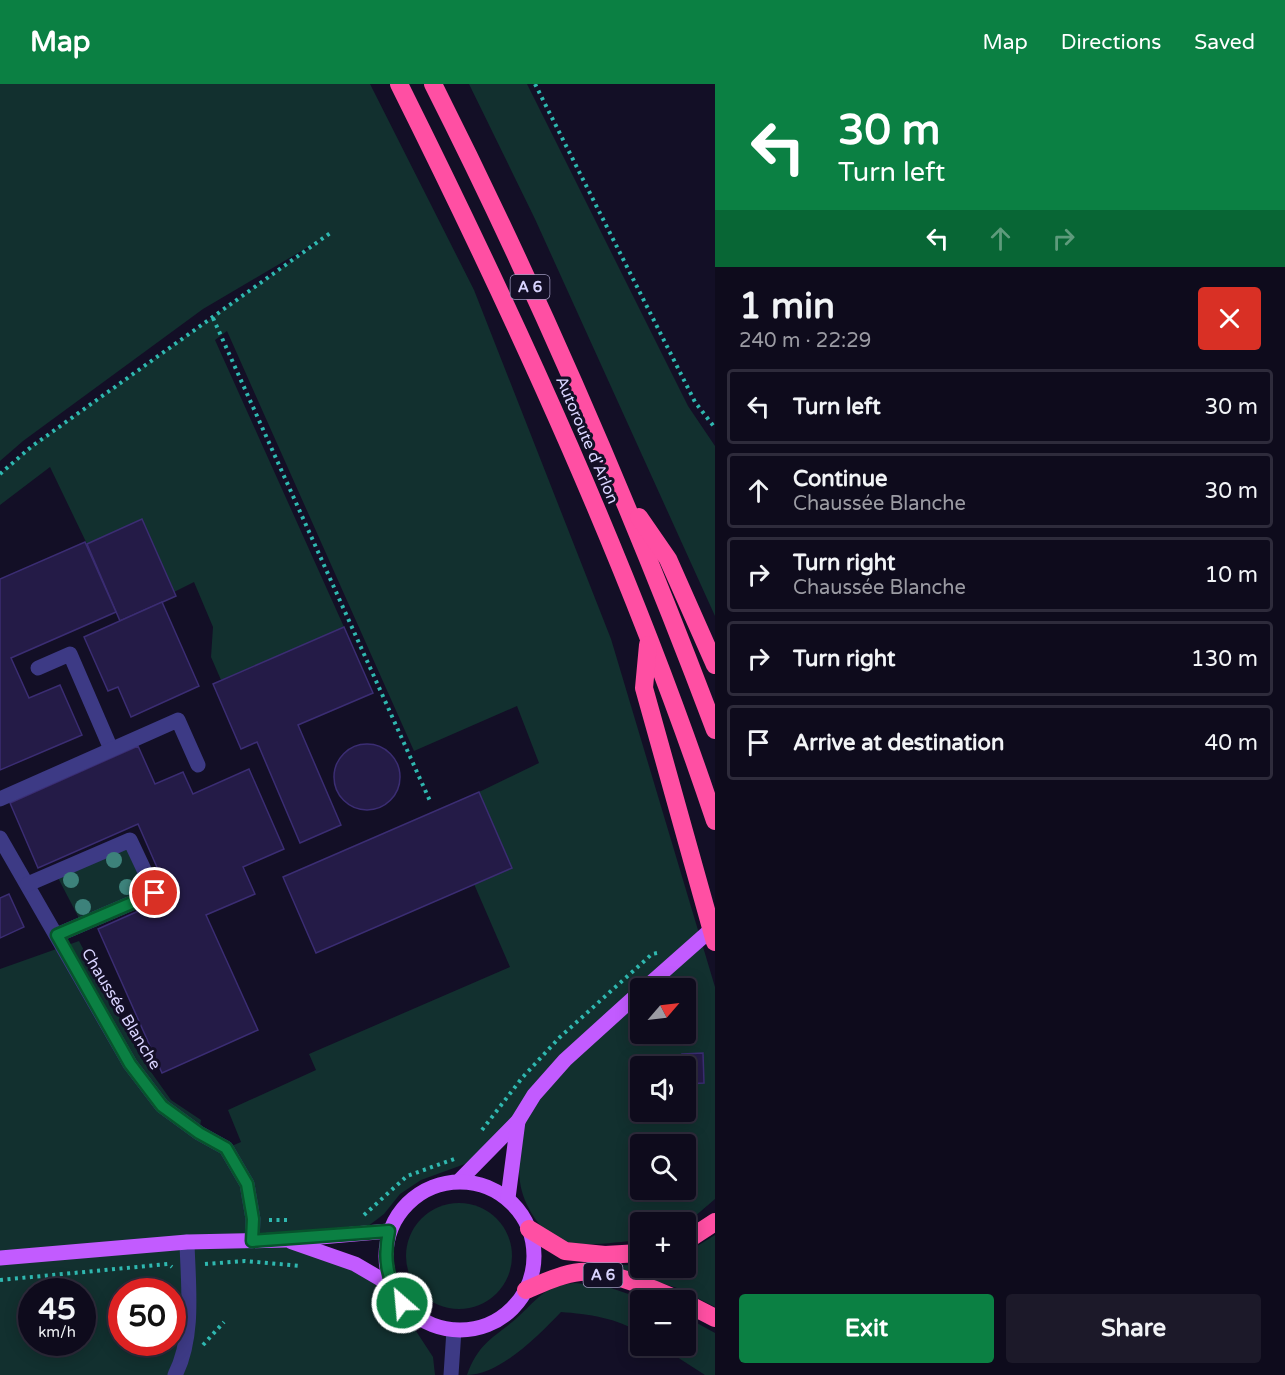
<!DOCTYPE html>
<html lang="en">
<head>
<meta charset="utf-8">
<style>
  body { margin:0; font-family:"Varela Round",sans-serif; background:#1c1929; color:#f1f3f6; height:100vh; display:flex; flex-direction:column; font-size:22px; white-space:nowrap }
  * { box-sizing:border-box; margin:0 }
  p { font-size:20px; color:#9b9ba3 }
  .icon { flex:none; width:33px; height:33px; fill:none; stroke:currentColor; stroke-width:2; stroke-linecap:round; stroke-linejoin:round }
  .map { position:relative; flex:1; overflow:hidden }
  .panel { display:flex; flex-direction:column; background:#0e0b1c; width:570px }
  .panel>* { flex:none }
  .top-card { background:#0b8043; color:#fff; overflow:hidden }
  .needle { width:39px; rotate:62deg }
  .controls { position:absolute; left:630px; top:894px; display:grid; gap:12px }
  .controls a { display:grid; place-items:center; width:66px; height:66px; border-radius:6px; background:#0e0b1c; box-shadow:0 3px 15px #0003,0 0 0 2px #2e2b3b; font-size:30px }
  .speed { position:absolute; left:18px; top:1194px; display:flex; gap:12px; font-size:30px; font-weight:700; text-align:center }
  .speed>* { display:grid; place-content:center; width:78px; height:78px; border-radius:50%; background:#0e0b1c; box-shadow:0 3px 15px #0003,0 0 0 2px #2e2b3b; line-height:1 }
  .speed small { font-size:15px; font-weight:400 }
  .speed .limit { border:9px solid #d22; background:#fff; color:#111 }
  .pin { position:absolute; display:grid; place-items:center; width:51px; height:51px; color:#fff; margin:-26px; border:3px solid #fff; border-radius:50%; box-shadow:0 2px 6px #0007 }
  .me { position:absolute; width:66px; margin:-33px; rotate:333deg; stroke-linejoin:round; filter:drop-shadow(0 0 4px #0008) }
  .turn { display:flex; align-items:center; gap:21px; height:126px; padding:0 24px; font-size:27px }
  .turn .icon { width:78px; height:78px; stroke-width:2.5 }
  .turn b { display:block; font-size:42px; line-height:51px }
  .lanes { display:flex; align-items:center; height:57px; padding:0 24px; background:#0003; justify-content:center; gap:30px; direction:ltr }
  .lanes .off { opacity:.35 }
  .round { display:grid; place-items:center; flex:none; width:63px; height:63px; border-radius:6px; background:#1c1929 }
  .headline { display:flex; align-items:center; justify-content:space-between; height:102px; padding:0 24px }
  h1 { font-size:36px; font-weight:800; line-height:45px }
  .cta { display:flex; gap:12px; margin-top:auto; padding:12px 24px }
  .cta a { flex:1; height:69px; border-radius:6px; background:#0b8043; color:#fff; font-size:24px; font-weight:800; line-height:69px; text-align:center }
  .cta a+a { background:#1c1929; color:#f1f3f6 }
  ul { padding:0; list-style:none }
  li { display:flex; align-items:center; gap:18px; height:75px; margin:0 12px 9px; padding:0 12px; border:3px solid #2e2b3b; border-radius:6px }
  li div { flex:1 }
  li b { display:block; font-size:22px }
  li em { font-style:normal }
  header { display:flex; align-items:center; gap:36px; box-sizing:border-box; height:84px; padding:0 30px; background:#0b8043; color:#fff }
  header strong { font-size:28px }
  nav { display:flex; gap:33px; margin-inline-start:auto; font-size:21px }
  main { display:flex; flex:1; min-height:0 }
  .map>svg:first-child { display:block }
</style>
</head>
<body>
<header>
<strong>Map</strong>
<nav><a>Map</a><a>Directions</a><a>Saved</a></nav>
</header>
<main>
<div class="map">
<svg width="715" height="1291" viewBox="0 0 715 1291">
  <rect width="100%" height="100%" fill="#130f26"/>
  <g fill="#12302f" fill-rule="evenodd">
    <path d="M0,0h370l104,206 137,349 104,348v212l-29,25 -46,-2v18c-23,2 -51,7 -74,2 -24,-5 -43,-37 -46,-60 -3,-20 0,-41 -3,-60l-52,42 -44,16 -21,14 -16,20 -25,19 -71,7 67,24 25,23 14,26 22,18 17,26 2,18h-435v-406l79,-28 62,117 30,42 30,20 -2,13 28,15 14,-6 -13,-32 88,-40 -7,-16 201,-87 -36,-83 38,-16 -33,-76 60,-29 -22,-57 -103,45 -187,-420 -12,9 129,287 -123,53 -10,-23 2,-30 -19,-45 -20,10 -32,-72 -55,24 -37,-77 -50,38v-31l31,-27 294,-210 -122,72 -180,132 -23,20zM640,904h46v46h-46zM703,969l1,30 -18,1v28h-46v-46h42v-12zM640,1060h46v46h-46zM32,1208h50v50h-50zM122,1208h50v50h-50z"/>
    <path d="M469,0h58l161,322 27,40v170l-180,-397z"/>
    <path d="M130,756l25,53 -73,31 -27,-52z"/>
    <circle cx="459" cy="1172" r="53"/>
    <path d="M715,1151v72l-35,-18 -78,-25 84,4v-15z"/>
    <path d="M575,1199l30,3 41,14h-6v33c-22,-15 -52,-19 -79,-21 -22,23 -61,63 -94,63 12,-34 29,-38 52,-59 12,-11 22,-24 37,-30 6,-2 13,-2 19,-3z"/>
    <path d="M686,1233l29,16v42h-10l-45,-29h26z"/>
  </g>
  <g fill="#241b47" stroke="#3b2d73" stroke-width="1.5">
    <path d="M142,435l34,77 -56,25 -33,-77z"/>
    <path d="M85,458l31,70 -105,46 18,40 31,-13 22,50 -82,35v-191z"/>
    <path d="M162,518l37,84 -68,31 -13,-30 -10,4 -24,-54z"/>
    <path d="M344,543l29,66 -75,32 43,100 -41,18 -43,-101 -16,7 -28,-65z"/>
    <circle cx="367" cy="693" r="33"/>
    <path d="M138,662l17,38 28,-12 10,22 56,-25 35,80 -41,18 12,27 -49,21 52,115 -96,43 -64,-144 72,-32 -32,-73 -100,44 -28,-65z"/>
    <path d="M479,708l33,76 -196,85 -33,-76z"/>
    <path d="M9,810l15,33 -24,11v-40z"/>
    <path d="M703,969l1,30 -18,1 -4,-30z"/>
  </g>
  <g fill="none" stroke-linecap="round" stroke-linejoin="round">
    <g stroke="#2fb8b0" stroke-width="4" stroke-dasharray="3 4.5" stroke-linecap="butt">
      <path d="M535,0l160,318 20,26"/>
      <path d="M213,234l217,483"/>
      <path d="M0,390l31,-27 302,-216"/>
      <path d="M482,1046l40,-52 37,-40 93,-84 5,-1"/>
      <path d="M364,1131l43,-39 50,-18"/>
      <path d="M269,1136h22"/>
      <path d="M205,1180l40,-3 56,5"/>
      <path d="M0,1196l168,-16 4,3"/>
      <path d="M203,1261l21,-23"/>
    </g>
    <g stroke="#3d3a85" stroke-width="15">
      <path d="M38,584l32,-14 41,95"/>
      <path d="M0,715l178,-79 20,45"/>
      <path d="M0,754l130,226 32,42 37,27 27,15 21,36 6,35 -1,22"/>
      <path d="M28,800l102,-44 25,53 -98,42"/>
      <path d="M175,1291c20,-39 13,-91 12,-133"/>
      <path d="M451,1291l3,-45"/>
    </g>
    <g stroke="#c25bff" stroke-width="15">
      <path d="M645,904l70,-62"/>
      <path d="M459,1097l59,-60 16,-26 31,-35 75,-68"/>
      <circle cx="460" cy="1172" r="74"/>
      <path d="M508,1114l10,-77"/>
      <path d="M292,1158l63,22 36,21"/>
      <path d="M0,1174l187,-16 99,-2 103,-9"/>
    </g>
    <g stroke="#ff4fa3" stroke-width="18">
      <path d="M399,0c119,239 231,483 316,737"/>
      <path d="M433,0c106,210 199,426 282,646"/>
      <path d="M639,433l29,42 47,106"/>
      <path d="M648,561l-4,43 71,254"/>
      <path d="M529,1145l36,22 40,4 35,-2"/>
      <path d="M686,1157l29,-19"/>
      <path d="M526,1206c17,-7 35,-16 54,-18 26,-2 75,17 99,28"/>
      <path d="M686,1219l29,15"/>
    </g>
  </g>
  <g fill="#3d827b">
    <circle cx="114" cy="776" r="8"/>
    <circle cx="71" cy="796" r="8"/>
    <circle cx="127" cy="803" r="8"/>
    <circle cx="83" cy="823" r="8"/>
  </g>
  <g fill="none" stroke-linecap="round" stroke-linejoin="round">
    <g stroke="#07532c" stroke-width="15">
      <path id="route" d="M155,809l-98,42 73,129 32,42 37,27 27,15 21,36 6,35 -1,22 137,-10c-6,28 -2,48 13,72"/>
    </g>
    <use href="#route" stroke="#0b8043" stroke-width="10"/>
  </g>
  <g text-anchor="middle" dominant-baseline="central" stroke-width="6" stroke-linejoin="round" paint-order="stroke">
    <g fill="#130f26" stroke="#9e99be" stroke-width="1.5">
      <rect x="510.5" y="191" width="39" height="24" rx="4.5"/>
      <rect x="583.5" y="1179" width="39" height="24" rx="4.5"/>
    </g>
    <g font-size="15" font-weight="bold" fill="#d9d4ff">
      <text x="530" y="203">A 6</text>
      <text x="603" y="1191">A 6</text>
    </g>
    <g font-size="16" fill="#d9d4ff" stroke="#130f26">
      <text transform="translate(587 356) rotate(67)">Autoroute d'Arlon</text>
      <text transform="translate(121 925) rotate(59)">Chaussée Blanche</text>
    </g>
  </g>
</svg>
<div class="controls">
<a><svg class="needle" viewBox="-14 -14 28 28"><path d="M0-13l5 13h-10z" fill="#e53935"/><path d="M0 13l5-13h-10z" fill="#9b9ba3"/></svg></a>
<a><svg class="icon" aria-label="sound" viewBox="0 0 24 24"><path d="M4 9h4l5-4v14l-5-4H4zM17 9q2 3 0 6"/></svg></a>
<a><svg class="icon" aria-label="search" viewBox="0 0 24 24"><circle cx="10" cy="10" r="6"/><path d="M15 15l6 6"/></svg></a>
<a>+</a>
<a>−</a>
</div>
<div class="speed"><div>45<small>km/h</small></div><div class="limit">50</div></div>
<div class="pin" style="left:155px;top:809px;background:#d93025"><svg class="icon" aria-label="arrive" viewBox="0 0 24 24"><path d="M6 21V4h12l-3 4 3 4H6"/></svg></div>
<svg class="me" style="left:402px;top:1219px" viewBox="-20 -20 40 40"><circle r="17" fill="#0b8043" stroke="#fff" stroke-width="3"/><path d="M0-11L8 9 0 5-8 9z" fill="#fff"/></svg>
</div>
<section class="panel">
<div class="top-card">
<div class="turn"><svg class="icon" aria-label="left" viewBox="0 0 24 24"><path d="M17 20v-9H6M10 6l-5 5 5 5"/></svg><div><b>30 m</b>Turn left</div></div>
<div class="lanes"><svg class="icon" aria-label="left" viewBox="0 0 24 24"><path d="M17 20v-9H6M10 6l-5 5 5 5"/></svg><svg class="icon off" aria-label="ahead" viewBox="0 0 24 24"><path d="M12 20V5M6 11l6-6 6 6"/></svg><svg class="icon off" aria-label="right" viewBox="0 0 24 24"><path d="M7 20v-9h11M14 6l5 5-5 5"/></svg></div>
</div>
<div class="headline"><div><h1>1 min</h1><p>240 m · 22:29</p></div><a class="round" style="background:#d93025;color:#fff"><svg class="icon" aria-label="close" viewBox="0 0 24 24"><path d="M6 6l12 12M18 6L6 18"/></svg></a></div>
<ul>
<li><svg class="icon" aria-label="left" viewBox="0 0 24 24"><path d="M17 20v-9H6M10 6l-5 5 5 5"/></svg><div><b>Turn left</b></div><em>30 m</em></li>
<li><svg class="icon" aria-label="ahead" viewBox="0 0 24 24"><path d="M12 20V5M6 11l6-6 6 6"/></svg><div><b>Continue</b><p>Chaussée Blanche</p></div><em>30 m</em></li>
<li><svg class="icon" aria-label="right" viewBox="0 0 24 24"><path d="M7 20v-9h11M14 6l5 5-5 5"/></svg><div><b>Turn right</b><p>Chaussée Blanche</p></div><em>10 m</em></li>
<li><svg class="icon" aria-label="right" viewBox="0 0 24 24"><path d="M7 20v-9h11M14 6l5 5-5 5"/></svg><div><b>Turn right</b></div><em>130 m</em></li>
<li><svg class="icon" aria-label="arrive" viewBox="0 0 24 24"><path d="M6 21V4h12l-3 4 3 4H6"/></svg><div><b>Arrive at destination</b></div><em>40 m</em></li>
</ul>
<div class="cta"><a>Exit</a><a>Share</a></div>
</section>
</main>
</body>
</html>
